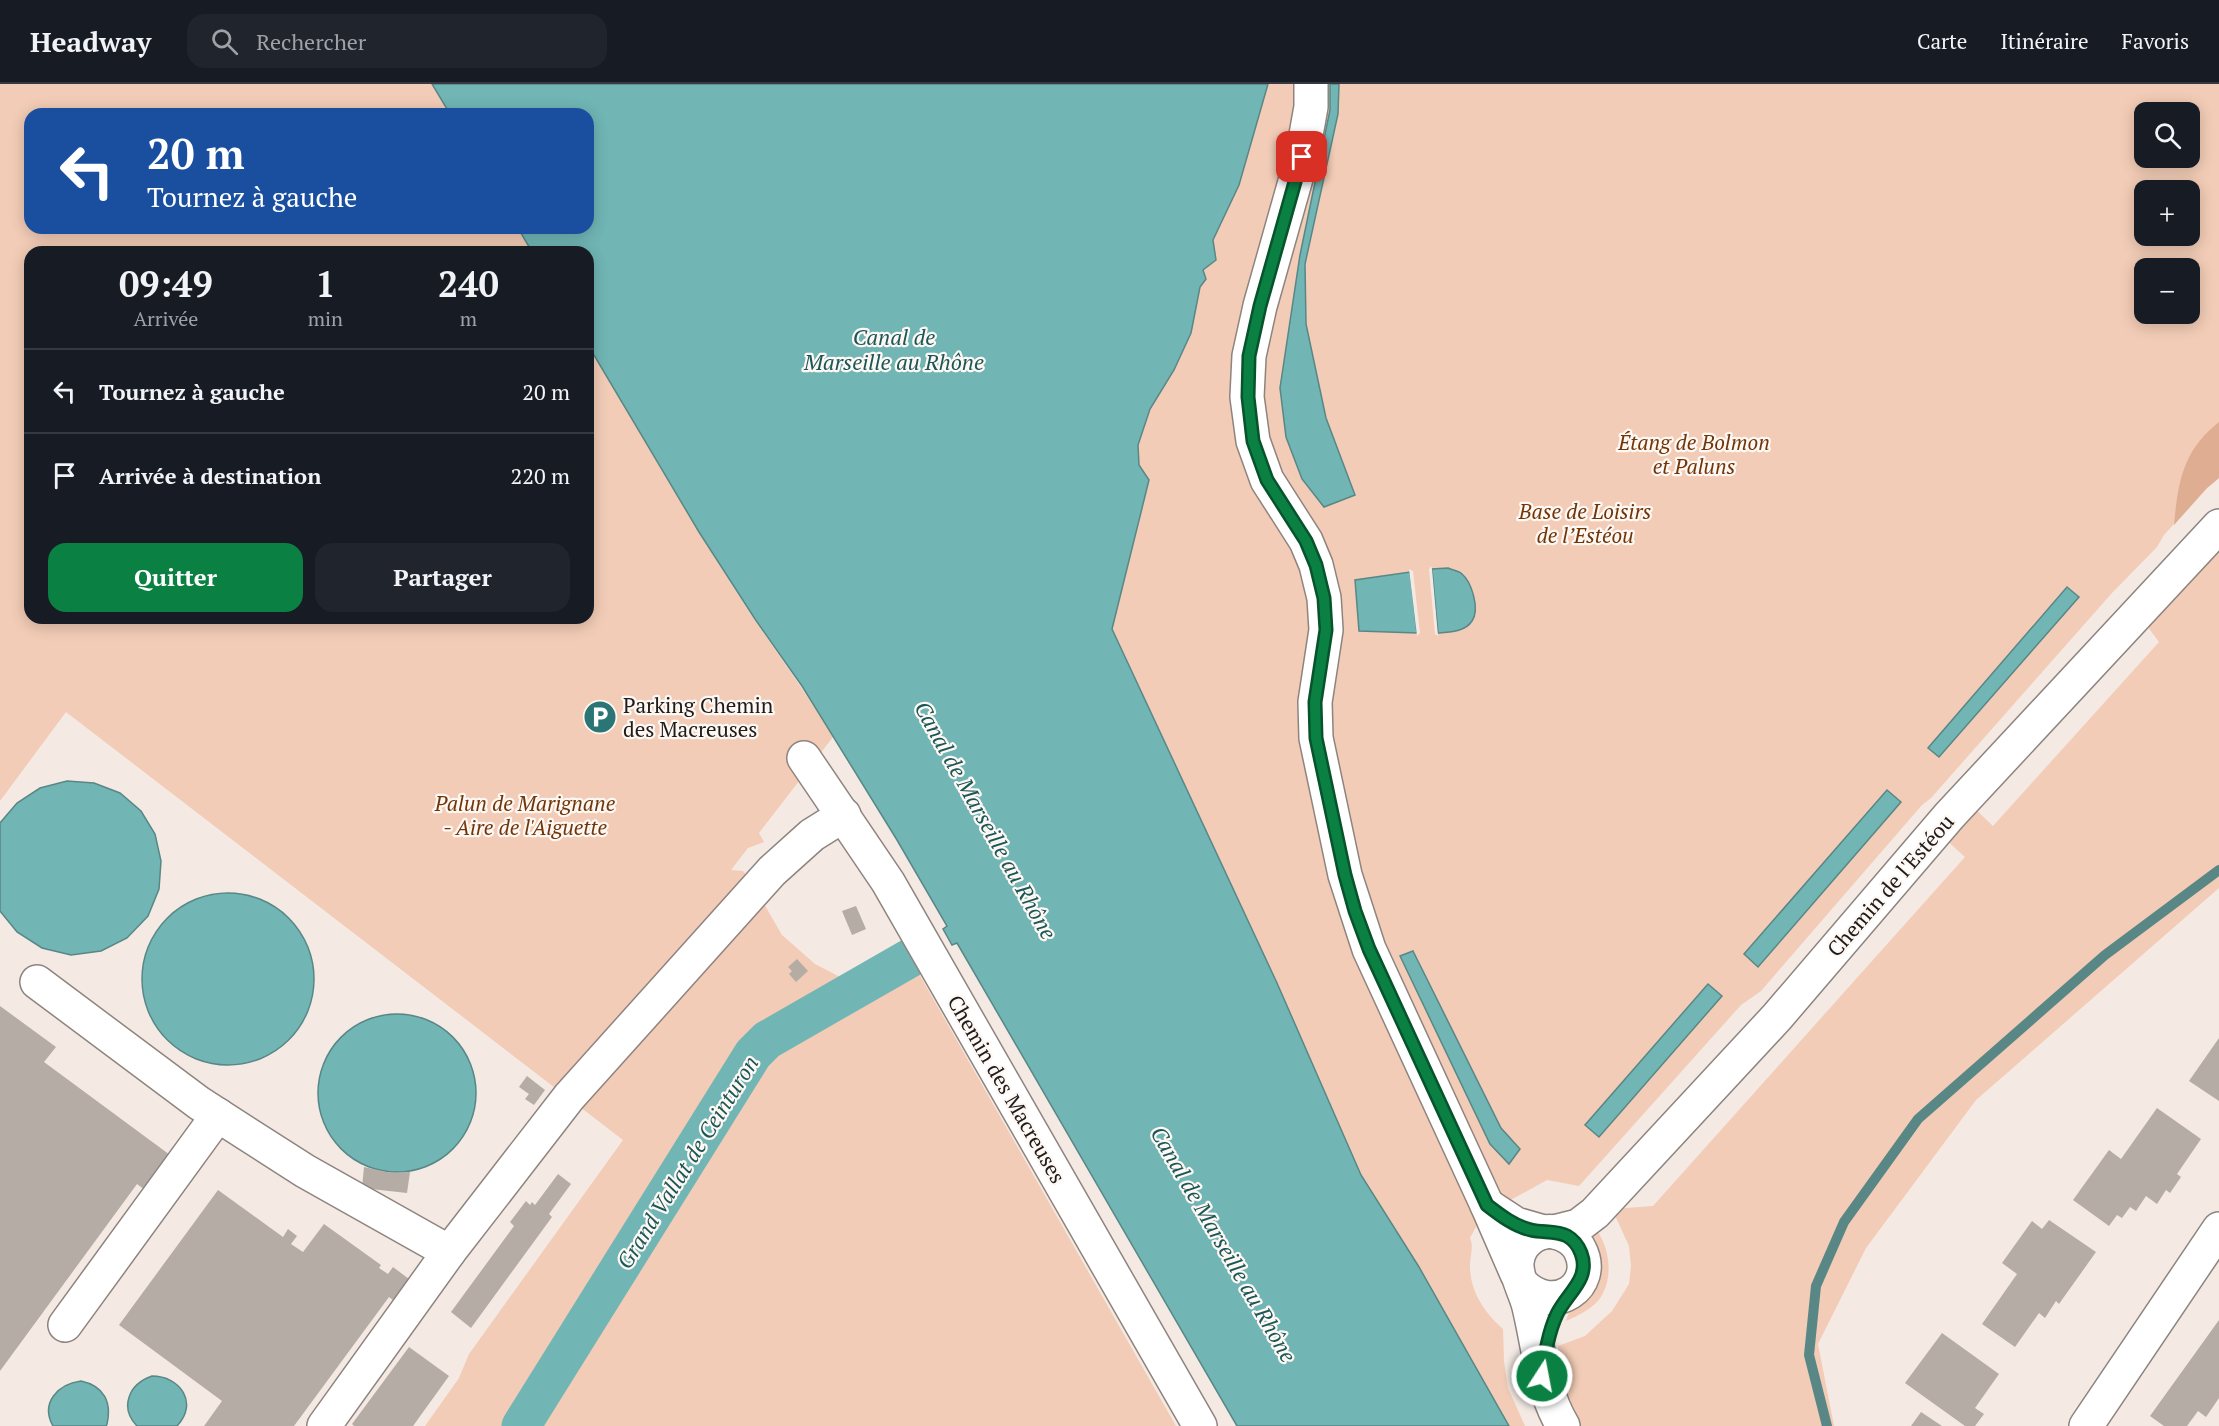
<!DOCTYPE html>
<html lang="fr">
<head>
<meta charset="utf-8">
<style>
  body { margin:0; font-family:"PT Serif",serif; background:#20242c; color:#f1f3f6; height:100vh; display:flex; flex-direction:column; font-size:22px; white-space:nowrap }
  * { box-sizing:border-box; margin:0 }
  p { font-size:20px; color:#9ea1a6 }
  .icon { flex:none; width:33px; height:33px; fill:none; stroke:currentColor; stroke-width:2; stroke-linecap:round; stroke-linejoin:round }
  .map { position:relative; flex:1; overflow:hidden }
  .side { position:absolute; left:24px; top:162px; width:570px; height:378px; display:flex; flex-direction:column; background:#171b24; border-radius:18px; box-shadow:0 3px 15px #0003 }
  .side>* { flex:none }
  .top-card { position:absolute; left:24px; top:24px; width:570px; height:126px; border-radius:18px; box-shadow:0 3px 15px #0003; background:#1a4fa0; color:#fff; overflow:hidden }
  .buttons { position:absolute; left:2134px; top:18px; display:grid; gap:12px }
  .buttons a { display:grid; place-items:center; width:66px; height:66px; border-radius:12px; background:#171b24; box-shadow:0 3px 15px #0003; font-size:30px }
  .pin { position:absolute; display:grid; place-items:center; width:51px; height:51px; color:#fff; margin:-26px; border-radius:12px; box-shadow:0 3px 9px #0006 }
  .me { position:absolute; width:66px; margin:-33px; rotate:11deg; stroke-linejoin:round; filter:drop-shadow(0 0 4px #0008) }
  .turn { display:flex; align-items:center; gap:21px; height:126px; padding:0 24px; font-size:27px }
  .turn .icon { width:78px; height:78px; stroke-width:2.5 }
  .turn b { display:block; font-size:42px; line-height:51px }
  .eta { display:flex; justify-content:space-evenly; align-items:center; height:102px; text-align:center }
  .eta b { font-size:36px; font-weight:700; line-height:42px }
  .cta { display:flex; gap:12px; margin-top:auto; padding:12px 24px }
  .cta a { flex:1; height:69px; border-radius:18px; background:#0b8043; color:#fff; font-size:24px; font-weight:700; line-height:69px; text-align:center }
  .cta a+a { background:#20242c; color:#f1f3f6 }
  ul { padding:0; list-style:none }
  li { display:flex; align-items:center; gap:18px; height:84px; padding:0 24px; border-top:2px solid #363941 }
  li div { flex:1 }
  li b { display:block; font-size:22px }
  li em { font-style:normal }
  header { display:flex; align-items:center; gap:36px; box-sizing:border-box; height:84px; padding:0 30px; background:#171b24; border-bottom:2px solid #363941 }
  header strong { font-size:28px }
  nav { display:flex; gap:33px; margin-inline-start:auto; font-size:21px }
  .search { width:420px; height:54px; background:#20242c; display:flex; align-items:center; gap:15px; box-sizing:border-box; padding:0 21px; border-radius:18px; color:#9ea1a6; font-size:22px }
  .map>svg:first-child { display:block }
</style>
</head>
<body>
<header>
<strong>Headway</strong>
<div class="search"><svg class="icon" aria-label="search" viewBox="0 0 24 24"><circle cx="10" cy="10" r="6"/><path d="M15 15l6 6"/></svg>Rechercher</div>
<nav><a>Carte</a><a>Itinéraire</a><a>Favoris</a></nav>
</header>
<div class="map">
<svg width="2219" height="1342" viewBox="0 0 2219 1342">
  <rect width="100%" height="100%" fill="#f4e9e3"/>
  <g fill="#f2ccb6" fill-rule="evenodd">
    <path d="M0,0h432l18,30h-420v114h488l14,24h-502v366h558v-273c55,92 107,185 166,274 27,39 54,77 79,118l-74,96 5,9 -16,6 -17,22 12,1 6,7 33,57 33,29 29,15 58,-35 274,482h-751l34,-48 10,-24 154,-214 -557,-428 -66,89z"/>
    <path d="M1268,0h951v394l-12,10 -43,47 -7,12 -45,46 -181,205 -9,7 -161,186 -20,14 -162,181 -32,-6 -40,22 -4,-8 -20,20 -13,24c4,9 0,18 0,28 0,26 15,47 33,63l1,32 4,27 17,38h-16l-90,-159 -58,-92 -84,-192 -165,-355 20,-79 7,-84 -1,-20 12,-36 24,-39 17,-37 12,-64 13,-9 -3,-20 26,-55zM2145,28h45v46h-45zM2145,106h45v46h-45zM2145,184h45v46h-45z"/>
    <path d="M2219,452v352l-243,212 -110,148 -48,96 16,82h-253l-19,-32 -4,-23v-25l27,-10 27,-25 17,-27 2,-18 -2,-20 -17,-37 41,-3 312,-349 -21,-19 29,-31 20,19 166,-184 -18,-24z"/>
    <path d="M1594,1143c16,18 21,53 4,74 -9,9 -20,15 -32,20l28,-78z"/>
  </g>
  <path fill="#dfad92" d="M2219,338v56l-12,10 -33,37c4,-43 9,-75 45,-103z"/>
  <g fill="#71b5b5" stroke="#588786" stroke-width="1.5">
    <path d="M432,0h836l-29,101 -26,55 3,20 -13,10 3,9 -6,8 -9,46 -17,37 -24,39 -12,36 1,20 10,15 -37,149 165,354 84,192 58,92 90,159h-272l-280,-483 -5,2 -9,-16 4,-3 -50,-86 -95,-154 -47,-67 -56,-87 -111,-187v-93h-56l-14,-24h70v-114h-138z"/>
    <path d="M1330,0h9l-1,30 -33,150 1,60 20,94 29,77 -31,12 -22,-28 -16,-42 -6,-49 20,-133 30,-145z"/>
    <path d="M1448,484c4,2 10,3 13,5 11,9 19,36 11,48 -7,11 -22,11 -34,12l-6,-64z"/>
    <path d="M1410,488l7,61 -58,-2 -4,-51z"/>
    <path d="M2067,503l12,10 -140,160 -11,-9z"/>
    <path d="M67,697l27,2 26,10 21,18 14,23 6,27 -2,28 -11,27 -21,22 -26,13 -30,4 -29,-7 -25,-16 -17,-21v-88l17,-20 23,-15z"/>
    <path d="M1887,706l14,12 -143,165 -14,-13z"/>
    <circle cx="228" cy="895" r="86"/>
    <path d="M1413,867l88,177 19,21 -11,15 -19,-20 -90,-188z"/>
    <path d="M1708,900l14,12 -123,141 -14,-12z"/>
    <circle cx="397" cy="1009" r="79"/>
    <path d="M152,1292c28,0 47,27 25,50h-40c-18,-19 -8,-42 15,-50z"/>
    <path d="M81,1297c23,5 31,21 26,43l-1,2h-53c-13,-23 5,-42 28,-45z"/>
  </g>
  <g fill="#f4e9e3">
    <path d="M1431,482l1,3 6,67 -3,-2 -6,-65z"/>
    <path d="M1409,485l4,2 7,62 -3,3z"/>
  </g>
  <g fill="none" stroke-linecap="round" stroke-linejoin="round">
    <path stroke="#588786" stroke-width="10" d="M1827,1342l-18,-71 7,-69 28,-64 74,-103 187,-164 114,-85"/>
    <path stroke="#71b5b5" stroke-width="39" d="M521,1342l232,-372 14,-14 143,-82"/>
  </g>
  <g fill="#b6aca6">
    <path d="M856,822l10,23 -14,6 -10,-24z"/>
    <path d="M797,875l11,12 -12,11 -7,-8 3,-3 -4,-4z"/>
    <path d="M0,922l56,41 -12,15 126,93 -25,35 -8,-6 -137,187z"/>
    <path d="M2219,954v63l-30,-20z"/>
    <path d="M527,992l18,14 -11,15 -9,-6 4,-5 -10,-7z"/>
    <path d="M2157,1024l44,31 -24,35 4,3 -11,16 -4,-3 -9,14 -11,-8 -10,15 -6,-4 -8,11 -5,-3 -8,11 -36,-26 36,-50 12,9z"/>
    <path d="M364,1083l28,6 18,-1 -3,21 -45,-5z"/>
    <path d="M558,1090l13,10 -22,30 3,3 -81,111 -20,-16 63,-86 -4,-4 16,-21 4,4 2,-3 3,3z"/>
    <path d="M218,1106l65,47 5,-8 9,7 -6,8 12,8 21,-28 57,41 -2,3 9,6 5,-7 20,15 -16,21 -8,-6 -95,129h-90l18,-25 -103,-76z"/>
    <path d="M2049,1136l47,32 -37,52 -3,-3 -11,17 -6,-5 -24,34 -33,-23 35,-50 -15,-11 30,-42 10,8z"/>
    <path d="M2219,1236v78l-13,19 -8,-6 -11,15h-23l-14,-10z"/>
    <path d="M1942,1249l57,41 -24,34 9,6 -9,12h-10l-60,-43z"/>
    <path d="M409,1263l40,29 -36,50h-59l-2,-2z"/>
    <path d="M1921,1328l21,14h-31z"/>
  </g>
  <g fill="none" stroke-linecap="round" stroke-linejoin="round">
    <g stroke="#8e847f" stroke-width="36">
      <g id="minor">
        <path d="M1311,0v23l-9,50 -42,149 -11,50 -2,41 6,44 14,39 39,61 10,24 8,33 2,32 -11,72 1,36 29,137 24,74 118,256"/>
        <path d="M804,674l84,124 312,544"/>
        <path d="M37,898l162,121 106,68 144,81 120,-155 203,-226 40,-36 32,-20"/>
        <path d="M1554,1148l24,-6 17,-13 182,-196 172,-201 270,-290"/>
        <path d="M1517,1190l-30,-69 29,19 28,8"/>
        <path d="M1522,1200c32,33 76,1 58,-34 -4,-9 -15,-16 -25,-18 -19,-3 -37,12 -38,31 -1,15 9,30 12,44 10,41 12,82 34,119"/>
        <path d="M65,1241l153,-210"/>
        <path d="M324,1342l125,-174"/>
        <path d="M2086,1342l133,-197"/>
      </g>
    </g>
    <use href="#minor" stroke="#fff" stroke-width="33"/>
  </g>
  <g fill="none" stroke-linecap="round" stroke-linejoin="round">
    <g stroke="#07532c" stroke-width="15">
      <path id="route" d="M1302,73l-42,149 -11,50 -1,41 5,44 14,39 39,61 10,24 8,33 2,32 -11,72 1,36 29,137 10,36 14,38 118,256c13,10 27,21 44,25 12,3 25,0 36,6 7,4 11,9 14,17 10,26 -14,40 -24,61 -9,19 -12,41 -15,62"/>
    </g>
    <use href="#route" stroke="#0b8043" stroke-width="10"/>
  </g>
  <defs>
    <g id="parking-disc" transform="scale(1.725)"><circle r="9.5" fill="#2b7575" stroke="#fef8f4"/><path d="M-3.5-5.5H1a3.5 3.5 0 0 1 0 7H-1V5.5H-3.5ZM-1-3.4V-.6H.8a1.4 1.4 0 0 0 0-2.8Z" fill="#fff"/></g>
  </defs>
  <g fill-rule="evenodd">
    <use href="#parking-disc" x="600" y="633"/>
  </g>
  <g text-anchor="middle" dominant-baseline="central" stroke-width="4.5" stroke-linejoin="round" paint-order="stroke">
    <g font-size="21" font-style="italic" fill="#713508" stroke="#fef8f4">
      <text x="1694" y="358">Étang de Bolmon<tspan x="1694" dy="24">et Paluns</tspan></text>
      <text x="1585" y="427">Base de Loisirs<tspan x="1585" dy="24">de l’Estéou</tspan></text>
      <text x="525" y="719">Palun de Marignane<tspan x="525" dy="24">- Aire de l'Aiguette</tspan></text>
    </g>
    <g font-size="21" fill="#1f1b19" stroke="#fef8f4" text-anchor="start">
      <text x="623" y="621">Parking Chemin<tspan x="623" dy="24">des Macreuses</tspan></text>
    </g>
    <g font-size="21" fill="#1f1b19" stroke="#fef8f4">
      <text transform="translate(1890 801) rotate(-49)">Chemin de l'Estéou</text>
      <text transform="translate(1007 1005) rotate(60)">Chemin des Macreuses</text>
    </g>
    <g font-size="22" font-style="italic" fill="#1b5757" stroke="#fef8f4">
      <text x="894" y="252">Canal de<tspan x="894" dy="25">Marseille au Rhône</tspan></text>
      <text transform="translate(986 736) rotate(61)">Canal de Marseille au Rhône</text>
      <text transform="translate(687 1078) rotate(-58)">Grand Vallat de Ceinturon</text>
      <text transform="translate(1224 1160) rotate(60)">Canal de Marseille au Rhône</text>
    </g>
  </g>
</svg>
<div class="buttons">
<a><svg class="icon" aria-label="search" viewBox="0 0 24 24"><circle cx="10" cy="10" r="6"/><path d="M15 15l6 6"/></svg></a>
<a>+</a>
<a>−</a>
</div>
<div class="pin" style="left:1302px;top:73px;background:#d93025"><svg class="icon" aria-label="arrive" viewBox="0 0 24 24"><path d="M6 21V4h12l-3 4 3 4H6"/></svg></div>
<svg class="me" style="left:1542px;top:1292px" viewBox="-20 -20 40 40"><circle r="17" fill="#0b8043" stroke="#fff" stroke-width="3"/><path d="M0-11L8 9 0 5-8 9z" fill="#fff"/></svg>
<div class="top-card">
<div class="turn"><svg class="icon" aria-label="left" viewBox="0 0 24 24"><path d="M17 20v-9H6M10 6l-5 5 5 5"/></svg><div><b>20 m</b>Tournez à gauche</div></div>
</div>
<section class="side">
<div class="eta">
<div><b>09:49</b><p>Arrivée</p></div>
<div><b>1</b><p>min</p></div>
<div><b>240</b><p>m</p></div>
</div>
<ul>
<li><svg class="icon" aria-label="left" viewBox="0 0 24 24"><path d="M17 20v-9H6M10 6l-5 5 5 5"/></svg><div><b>Tournez à gauche</b></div><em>20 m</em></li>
<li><svg class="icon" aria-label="arrive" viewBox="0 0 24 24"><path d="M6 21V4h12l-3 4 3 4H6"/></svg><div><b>Arrivée à destination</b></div><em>220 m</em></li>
</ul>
<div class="cta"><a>Quitter</a><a>Partager</a></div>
</section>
</div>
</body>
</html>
